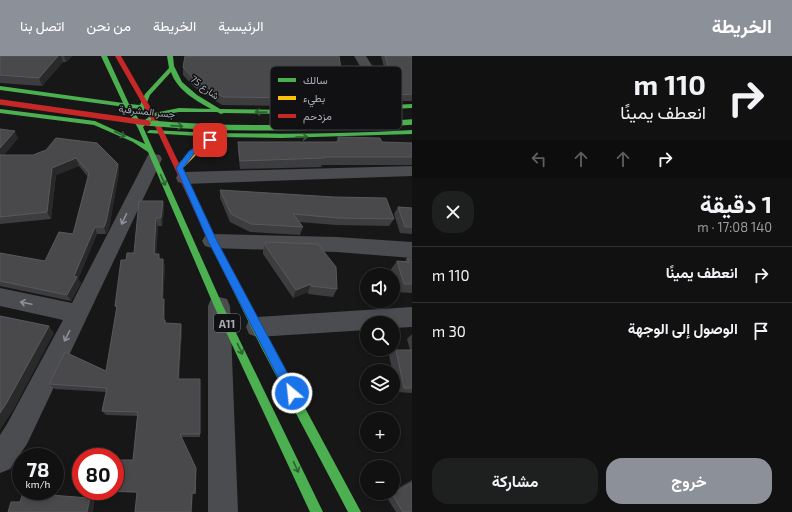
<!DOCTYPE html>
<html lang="ar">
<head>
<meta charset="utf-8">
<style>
  body { margin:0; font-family:"Exo 2",Vazirmatn,sans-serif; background:#1e1f1f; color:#f1f3f6; direction:rtl; height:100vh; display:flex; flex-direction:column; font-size:15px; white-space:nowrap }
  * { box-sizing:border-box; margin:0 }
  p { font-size:13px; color:#9c9d9f }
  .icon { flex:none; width:22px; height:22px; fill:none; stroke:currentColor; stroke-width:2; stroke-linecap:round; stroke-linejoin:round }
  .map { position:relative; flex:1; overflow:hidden; direction:ltr }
  .side { display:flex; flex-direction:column; background:#111; width:380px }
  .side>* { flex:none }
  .hud { background:#111; color:#f1f3f6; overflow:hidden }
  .tools { position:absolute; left:360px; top:212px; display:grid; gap:8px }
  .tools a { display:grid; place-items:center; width:40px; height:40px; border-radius:50%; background:#111; box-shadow:0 2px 6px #0003,0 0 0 1px #303131; font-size:20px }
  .speed { position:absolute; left:12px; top:392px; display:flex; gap:8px; font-size:20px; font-weight:700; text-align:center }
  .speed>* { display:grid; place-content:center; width:52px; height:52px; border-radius:50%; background:#111; box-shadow:0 2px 6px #0003,0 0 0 1px #303131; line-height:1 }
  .speed small { font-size:10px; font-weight:400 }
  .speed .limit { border:6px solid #d22; background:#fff; color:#111 }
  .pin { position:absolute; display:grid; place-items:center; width:34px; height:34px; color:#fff; margin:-17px; border-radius:8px; box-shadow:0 2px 6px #0006 }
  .me { position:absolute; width:44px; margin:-22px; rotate:332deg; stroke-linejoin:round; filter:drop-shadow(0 0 3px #0008) }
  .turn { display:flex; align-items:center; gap:14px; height:84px; padding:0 20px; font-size:18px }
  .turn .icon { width:52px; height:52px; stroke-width:2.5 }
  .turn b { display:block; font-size:28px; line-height:34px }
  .lanes { display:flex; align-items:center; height:38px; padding:0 20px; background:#0003; justify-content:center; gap:20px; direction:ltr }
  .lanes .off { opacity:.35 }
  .round { display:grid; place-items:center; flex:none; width:42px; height:42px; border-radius:16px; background:#1e1f1f }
  .overview { display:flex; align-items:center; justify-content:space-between; height:68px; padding:0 20px }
  h1 { font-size:24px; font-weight:700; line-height:30px }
  .action { display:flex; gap:8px; margin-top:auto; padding:8px 20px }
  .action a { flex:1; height:46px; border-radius:16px; background:#8c9099; color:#fff; font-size:16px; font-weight:700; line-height:46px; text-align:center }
  .action a+a { background:#1e1f1f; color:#f1f3f6 }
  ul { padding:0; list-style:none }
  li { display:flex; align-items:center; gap:12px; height:56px; padding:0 20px; border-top:1px solid #303131 }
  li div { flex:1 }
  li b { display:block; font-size:15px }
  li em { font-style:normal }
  header { display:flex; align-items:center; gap:24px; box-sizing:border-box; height:56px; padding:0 20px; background:#8c9099; color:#fff }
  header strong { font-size:19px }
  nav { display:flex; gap:22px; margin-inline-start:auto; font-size:14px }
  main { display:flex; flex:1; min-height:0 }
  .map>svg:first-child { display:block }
</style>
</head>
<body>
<header>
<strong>الخريطة</strong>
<nav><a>الرئيسية</a><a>الخريطة</a><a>من نحن</a><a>اتصل بنا</a></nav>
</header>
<main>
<section class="side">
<div class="hud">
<div class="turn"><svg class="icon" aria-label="right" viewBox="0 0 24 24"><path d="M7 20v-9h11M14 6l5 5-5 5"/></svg><div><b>110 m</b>انعطف يمينًا</div></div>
<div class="lanes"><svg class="icon off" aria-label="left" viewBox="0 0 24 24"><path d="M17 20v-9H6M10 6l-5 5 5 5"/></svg><svg class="icon off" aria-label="ahead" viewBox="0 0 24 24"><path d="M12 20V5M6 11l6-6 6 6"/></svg><svg class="icon off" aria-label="ahead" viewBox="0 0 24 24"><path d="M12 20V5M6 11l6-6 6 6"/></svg><svg class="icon" aria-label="right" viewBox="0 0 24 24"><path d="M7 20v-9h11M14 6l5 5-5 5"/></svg></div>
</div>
<div class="overview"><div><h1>1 دقيقة</h1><p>140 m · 17:08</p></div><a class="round"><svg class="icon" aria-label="close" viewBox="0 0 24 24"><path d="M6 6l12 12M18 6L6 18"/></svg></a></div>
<ul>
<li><svg class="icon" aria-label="right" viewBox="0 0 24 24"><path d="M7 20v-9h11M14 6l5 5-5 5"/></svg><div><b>انعطف يمينًا</b></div><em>110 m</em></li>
<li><svg class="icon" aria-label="arrive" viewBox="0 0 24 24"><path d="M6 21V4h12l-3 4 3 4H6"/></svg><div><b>الوصول إلى الوجهة</b></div><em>30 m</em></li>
</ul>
<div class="action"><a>خروج</a><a>مشاركة</a></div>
</section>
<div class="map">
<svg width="412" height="456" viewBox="0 0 412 456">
  <rect width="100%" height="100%" fill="#171717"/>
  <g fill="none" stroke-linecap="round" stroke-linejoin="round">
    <g fill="#4b4c50" fill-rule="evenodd">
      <path d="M354,0h12l32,51 -2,3 -5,1 -5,-1z"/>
      <path d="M154,98l6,1 2,4 -135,285 -17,25 -10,4v-38l7,-11 56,-104 -63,-14v-18l72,15 74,-144 2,-4z"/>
      <path d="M412,110v10l-228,8 -6,-2 -2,-4 2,-4 6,-2z"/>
      <path d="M212,178l125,3 75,5v16l-75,-6 -125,-4 -7,-2 -3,-5 3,-5z"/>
      <path d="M219,241l8,2 3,7 8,206h-30v-206l3,-7z"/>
      <path d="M412,251v20l-19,1v-5h-26v7l-110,7 -8,-3 -3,-7 3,-7 8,-3z"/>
    </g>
    <g fill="#4caf50" fill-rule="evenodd">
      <path d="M101,0h6l22,48 11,1 5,-11 24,-26 -2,-12h6l1,10 8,16 15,13 23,14 76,1 116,-6v4l-116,6 -72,-1 -3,1 -4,-2h-38l-23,4 -13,11 80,179 100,206h-13l-96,-206 -66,-154 -15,-10 -39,-17 -94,-12v-4l95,12 50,23 -7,-16 -13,-21 -125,-17v-4l123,17zM171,16c6,18 24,28 40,37l-32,-1 -25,5 -13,10 -9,-15 7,1v3h4l7,-17z"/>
      <path d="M150,74c87,5 175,5 262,0v4l-131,4 -66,-1 -67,-4 -1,-1z"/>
      <path d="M212,181l4,3 53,101 92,171h-13l-87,-165 -53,-107z"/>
    </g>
    <path fill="#ffc107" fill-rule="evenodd" d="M220,79l2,1v2l-22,13 -19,19h-4v-4c11,-14 25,-26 43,-31z"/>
    <path fill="#c62828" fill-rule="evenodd" d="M115,0h6l39,68 56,116 -1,2 -3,1 -4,-3 -54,-116z"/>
    <path stroke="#4caf50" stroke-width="5.5" d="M148,67c88,8 176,5 264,-1"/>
    <path stroke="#c62828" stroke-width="5.5" d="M0,46l148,21"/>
  </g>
  <g fill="#3d3d3f">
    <path d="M0,0h72l-6,6h-3l-21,24 -42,-3z"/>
    <path d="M381,0h31v45h-16l-11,-18 2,-5z"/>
    <path d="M183,11l158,2 42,25 -3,8 -84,4 -74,-1 -28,-18 -11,-12z"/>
    <path d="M0,73l18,9 -14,17h29l13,-5 72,14 1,8 -10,56 -3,6h-9l-19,45 3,4 -10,18 -71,-15v-33l45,8 28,-27 15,-57 -9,-11 -23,9 -5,44 -51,5z"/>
    <path d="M338,81l44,5 30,1v22h-90l-1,2 -81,2 -2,-19v-8h98z"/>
    <path d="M220,134l174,29 -5,7 -53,-1 -37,-3 4,5 -3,8 -50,-3 -20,-10 -10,-24z"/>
    <path d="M163,145l1,8 -2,17h-4l-2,28 9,12 -2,33h1l1,7v14l1,3 15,1 1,6 -3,49h21v58h-19l15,31v26l-83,-2 -4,-1 24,-31 4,-44 -31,-1 -4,-4 4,-19 -51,-3 -6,-5 57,-13 11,-62 -2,-3 11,-46 8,-7z"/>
    <path d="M398,151l14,1v26l-12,-1 -6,-19z"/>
    <path d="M265,186l72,47 -4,8 -25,-3v-2l-15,6 -30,-44v-3z"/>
    <path d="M407,202l5,1v34l-15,-1 -4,-15v-2h-1l-1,-6 6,-8h8z"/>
    <path d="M412,278v59l-15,-1 -8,-37 7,-5h14l-3,-11z"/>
    <path d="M412,424v32h-16l-11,-17 4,-2h4v-2z"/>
  </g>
  <g fill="#29292a">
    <path d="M58,0h3l2,6 -21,24 -3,-8z"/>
    <path d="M64,0h8l-6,6z"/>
    <path d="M15,75l3,7 -18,22v-12z"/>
    <path d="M76,102l3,8 -23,9 -5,44 -4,-7 5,-44z"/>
    <path d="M118,108l1,8 -10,56 -3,6 -2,-7z"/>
    <path d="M163,145l1,8 -2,17 -1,-8z"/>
    <path d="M156,162l2,8 -2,35 -2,-7z"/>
    <path d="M95,171l2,7 -19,45 3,4 -10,18 -4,-6 7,-19z"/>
    <path d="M163,203l2,7 -2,40 -1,-7z"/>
    <path d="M311,228l-3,8 -15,6 3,-8z"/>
    <path d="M164,243l1,7 -1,20 -1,-6z"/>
    <path d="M181,268l1,6 -3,54 -1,-5z"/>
    <path d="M49,270l5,7 -40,76 -14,21v-17z"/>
    <path d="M192,437l1,1 -1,18h-1z"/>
    <path d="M90,442l5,1 -2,13h-6z"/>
  </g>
  <g fill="#49494c" stroke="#58595d">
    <path d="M0,0h58l-19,22 -39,-3z"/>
    <path d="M185,0h154l2,13h7l5,7 19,-1 11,19 -85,4 -75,-1 -29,-18 -11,-12z"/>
    <path d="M385,0h27v38l-13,1 -12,-19h4z"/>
    <path d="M0,73l15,2 -15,17z"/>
    <path d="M338,81l42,1 2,4 30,1v14h-89l1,1 -84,3 -2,-19h101z"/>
    <path d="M56,82l41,5 21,21 -12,58 -2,5h-9l-21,49 3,1 -10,18 -67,-14v-28l45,8 14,-29 14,2 16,-61 -13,-15 -24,10 -5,44 -47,5v-62h33l13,-5z"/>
    <path d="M220,134l114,7 52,1 8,21 -55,-1 -46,-4 10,13 -52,-3 -20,-10z"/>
    <path d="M139,145h24l-2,17h-5l-2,36h5v5h4l-1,40h2l-1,21h2v3l16,1 -3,55h22v55h-20l16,34 -1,25h-3l-1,19h-56l2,-20 -27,-1h5v-31h18l5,-48 -36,-1 5,-23 -58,-4 16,-32 41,19 11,-65h-2l6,-46h5l1,-7h7z"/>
    <path d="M398,151l14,1v19h-7z"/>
    <path d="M265,186l53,2 18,23 1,22 -26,-3v-2l-15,6 -31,-45z"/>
    <path d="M407,202l5,1v25h-8l-7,-23 12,1z"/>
    <path d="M0,260l49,10 -43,78 -6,9z"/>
    <path d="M396,294h16v38h-8z"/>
    <path d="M412,427v29h-9l-11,-18z"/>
    <path d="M23,437l67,5 -3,14h-79l3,-10h9z"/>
  </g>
  <defs><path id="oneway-shaft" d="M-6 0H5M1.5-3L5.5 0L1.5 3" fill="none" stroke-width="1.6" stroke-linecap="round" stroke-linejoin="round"/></defs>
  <g stroke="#2e6032">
    <use href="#oneway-shaft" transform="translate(261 56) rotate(-179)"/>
    <use href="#oneway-shaft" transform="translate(177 70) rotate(4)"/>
    <use href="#oneway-shaft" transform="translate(120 78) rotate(25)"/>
    <use href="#oneway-shaft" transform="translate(302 81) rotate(-1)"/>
    <use href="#oneway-shaft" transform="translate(163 124) rotate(66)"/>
    <use href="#oneway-shaft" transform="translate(240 293) rotate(65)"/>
    <use href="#oneway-shaft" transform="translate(296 411) rotate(65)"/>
  </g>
  <g stroke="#8c9099">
    <use href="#oneway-shaft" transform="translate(124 163) rotate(116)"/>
    <use href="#oneway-shaft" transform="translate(26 247) rotate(-168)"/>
    <use href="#oneway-shaft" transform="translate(67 280) rotate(117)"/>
  </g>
  <path fill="#1a73e8" stroke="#114b97" d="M208,83l6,1 -20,14 -11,14 34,73 79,148 1,4 -1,4 -4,2 -4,-2 -80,-156 -32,-73 13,-17z"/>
  <g text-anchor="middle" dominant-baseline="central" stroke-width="3" stroke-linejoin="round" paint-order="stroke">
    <g font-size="10" fill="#a8adb8" stroke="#111113">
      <text transform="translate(205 31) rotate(36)">شارع 75</text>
      <text transform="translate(147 55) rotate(6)">جسر المشرفية</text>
    </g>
    <rect fill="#111113" stroke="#7b7e86" stroke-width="1" x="214" y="258" width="26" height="18" rx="3"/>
    <g font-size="11" font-weight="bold" fill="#a8adb8">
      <text x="227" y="267">A11</text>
    </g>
  </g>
  <rect x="270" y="10" width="132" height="64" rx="6" fill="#111113" stroke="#3e4045" stroke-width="1"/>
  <rect x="278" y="22" width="18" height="4" fill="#4caf50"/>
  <rect x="278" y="40" width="18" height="4" fill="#ffc107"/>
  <rect x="278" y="58" width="18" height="4" fill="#c62828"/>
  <g font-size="11" fill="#a8adb8">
    <text x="303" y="28">سالك</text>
    <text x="303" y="46">بطيء</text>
    <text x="303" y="64">مزدحم</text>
  </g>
</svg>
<div class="tools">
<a><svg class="icon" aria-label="sound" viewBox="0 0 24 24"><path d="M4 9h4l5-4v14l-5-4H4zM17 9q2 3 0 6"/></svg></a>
<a><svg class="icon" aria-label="search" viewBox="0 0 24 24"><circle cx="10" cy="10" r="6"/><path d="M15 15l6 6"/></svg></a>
<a><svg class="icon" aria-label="layers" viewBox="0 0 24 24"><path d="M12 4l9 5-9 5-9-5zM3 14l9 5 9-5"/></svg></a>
<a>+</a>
<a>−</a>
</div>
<div class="speed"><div>78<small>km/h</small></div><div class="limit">80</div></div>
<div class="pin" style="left:210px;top:84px;background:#d93025"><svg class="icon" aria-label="arrive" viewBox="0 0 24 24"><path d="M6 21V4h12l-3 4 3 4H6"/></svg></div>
<svg class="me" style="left:292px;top:337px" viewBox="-20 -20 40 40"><circle r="17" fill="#1a73e8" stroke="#fff" stroke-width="3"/><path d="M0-11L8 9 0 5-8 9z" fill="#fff"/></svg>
</div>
</main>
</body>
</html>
